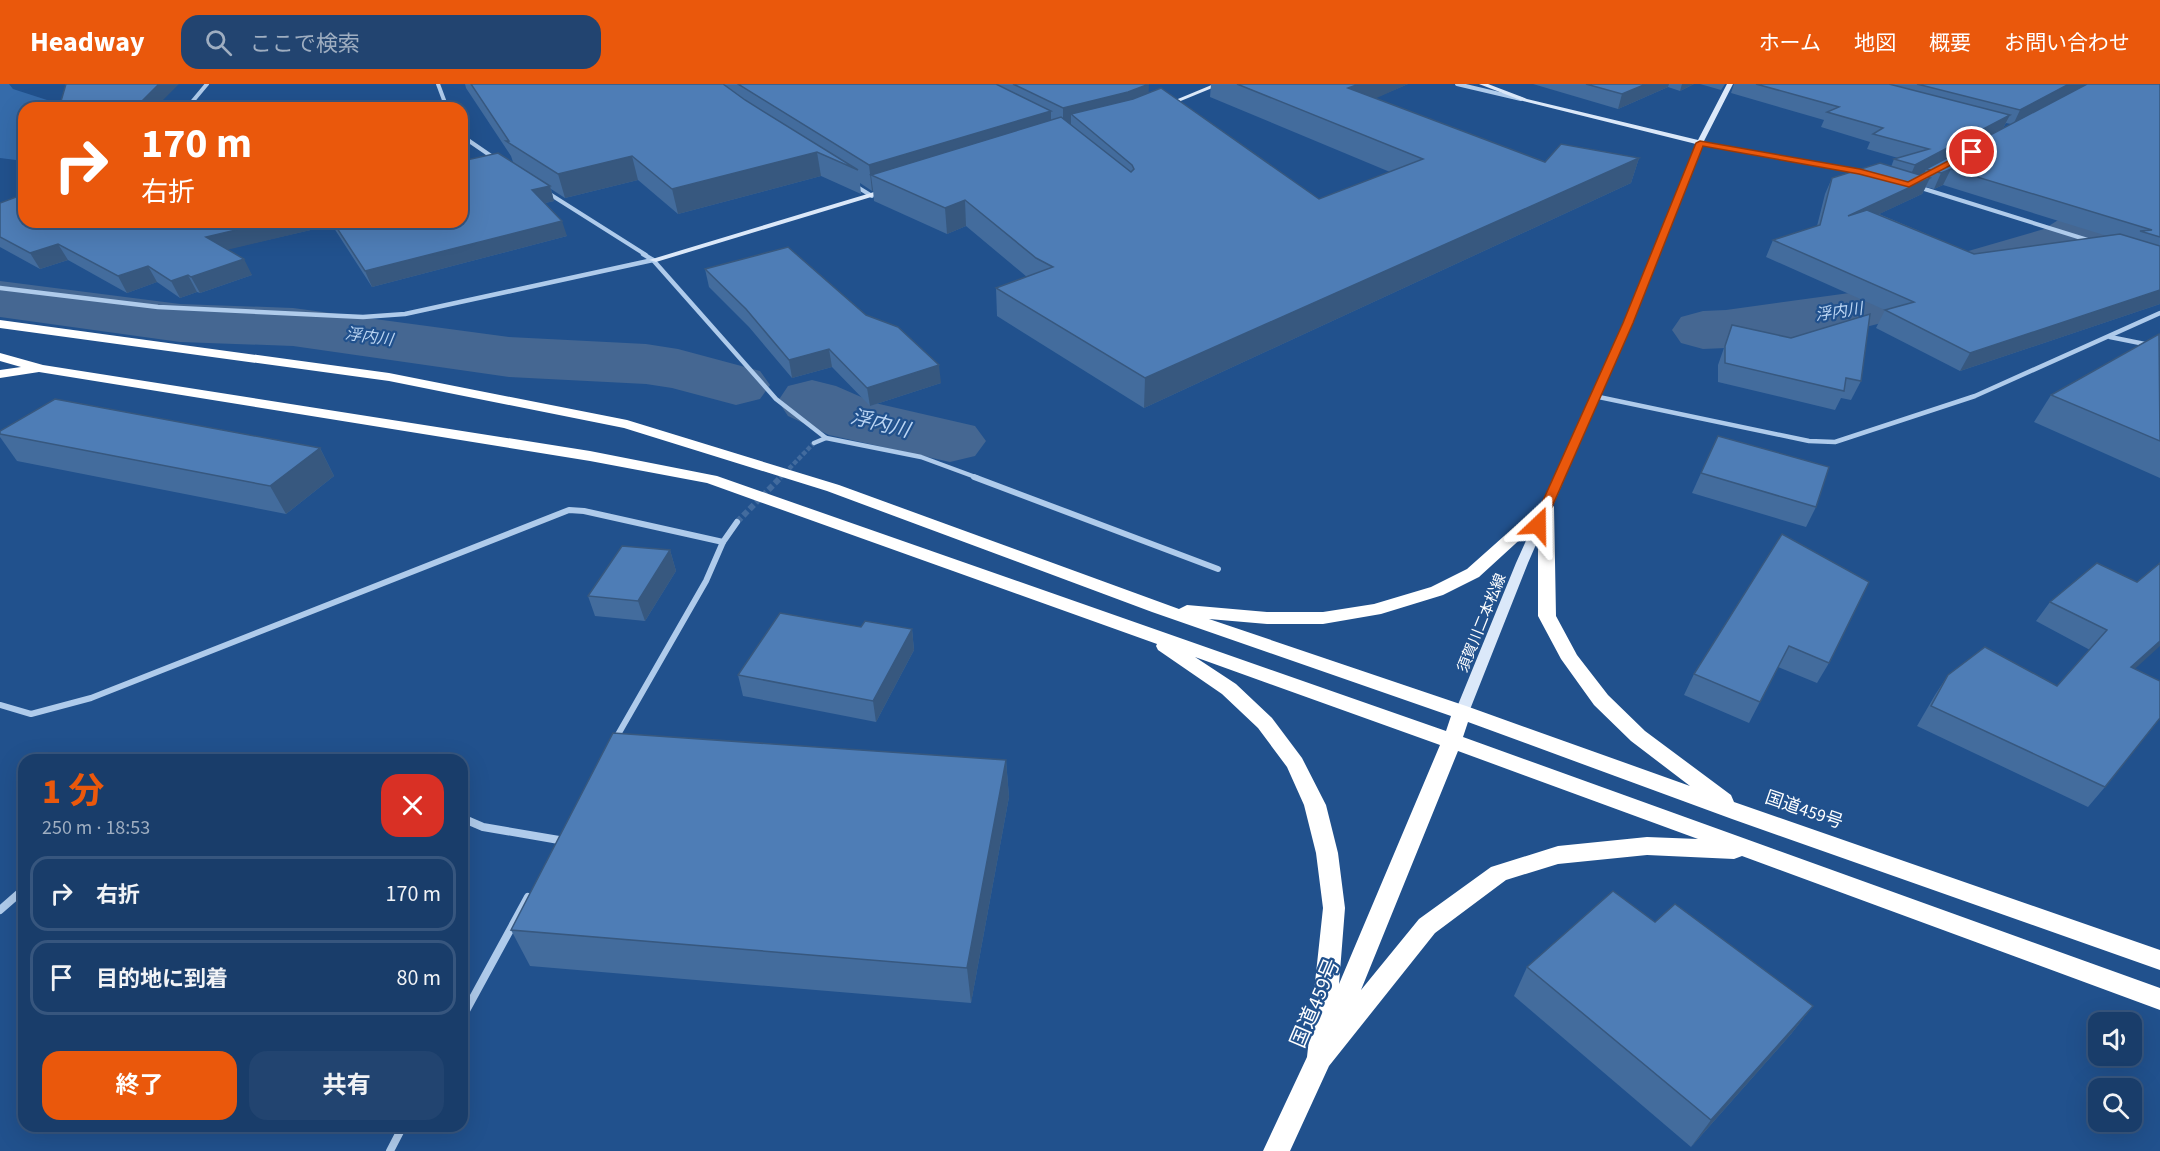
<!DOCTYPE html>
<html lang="ja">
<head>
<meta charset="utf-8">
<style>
  body { margin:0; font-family:"Source Sans 3","Noto Sans JP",sans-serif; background:#224470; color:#f1f3f6; height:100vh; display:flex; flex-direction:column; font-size:22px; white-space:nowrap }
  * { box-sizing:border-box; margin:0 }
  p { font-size:20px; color:#9faec1 }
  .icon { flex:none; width:33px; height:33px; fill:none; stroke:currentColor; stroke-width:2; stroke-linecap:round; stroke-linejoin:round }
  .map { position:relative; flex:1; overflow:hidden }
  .drawer { position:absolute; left:18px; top:670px; width:450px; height:378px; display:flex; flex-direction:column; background:#193d6a; border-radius:18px; box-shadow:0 6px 24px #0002,0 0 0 2px #37567e }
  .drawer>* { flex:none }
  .top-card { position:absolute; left:18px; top:18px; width:450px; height:126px; border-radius:18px; box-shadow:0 6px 24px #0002,0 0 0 2px #37567e; background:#ea580c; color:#fff; overflow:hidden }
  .controls { position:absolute; left:2088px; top:928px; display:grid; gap:12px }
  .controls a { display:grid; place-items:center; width:54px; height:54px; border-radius:12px; background:#193d6a; box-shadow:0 6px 24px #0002,0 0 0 2px #37567e; font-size:30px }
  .pin { position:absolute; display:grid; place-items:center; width:51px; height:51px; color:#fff; margin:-26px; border:3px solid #fff; border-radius:50%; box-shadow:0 2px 6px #0007 }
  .me { position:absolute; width:66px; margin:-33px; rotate:23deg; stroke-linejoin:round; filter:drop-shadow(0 0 4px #0008) }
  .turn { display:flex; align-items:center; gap:21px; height:126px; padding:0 24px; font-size:27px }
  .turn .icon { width:78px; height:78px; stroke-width:2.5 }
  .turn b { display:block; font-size:42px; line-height:51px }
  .round { display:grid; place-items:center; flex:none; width:63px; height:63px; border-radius:18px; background:#224470 }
  .headline { display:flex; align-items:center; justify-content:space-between; height:102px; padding:0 24px }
  h1 { font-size:36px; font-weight:700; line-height:45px; color:#ea580c }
  .button { display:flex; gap:12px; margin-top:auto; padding:12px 24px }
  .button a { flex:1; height:69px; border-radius:18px; background:#ea580c; color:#fff; font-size:24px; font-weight:700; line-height:69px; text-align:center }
  .button a+a { background:#224470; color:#f1f3f6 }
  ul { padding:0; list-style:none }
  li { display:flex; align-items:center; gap:18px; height:75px; margin:0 12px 9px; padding:0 12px; border:3px solid #37567e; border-radius:18px }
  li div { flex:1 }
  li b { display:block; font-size:22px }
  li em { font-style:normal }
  header { display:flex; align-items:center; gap:36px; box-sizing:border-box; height:84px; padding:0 30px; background:#ea580c; color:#fff }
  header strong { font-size:28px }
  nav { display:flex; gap:33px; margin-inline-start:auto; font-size:21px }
  .search { width:420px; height:54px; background:#224470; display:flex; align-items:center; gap:15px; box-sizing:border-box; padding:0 21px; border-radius:18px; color:#9faec1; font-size:22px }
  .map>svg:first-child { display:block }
</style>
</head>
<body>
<header>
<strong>Headway</strong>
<div class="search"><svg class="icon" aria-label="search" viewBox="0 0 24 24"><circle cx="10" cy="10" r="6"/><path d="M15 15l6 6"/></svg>ここで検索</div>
<nav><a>ホーム</a><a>地図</a><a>概要</a><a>お問い合わせ</a></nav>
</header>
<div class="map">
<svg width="2160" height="1067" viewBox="0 0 2160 1067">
  <rect width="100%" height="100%" fill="#21518d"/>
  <path fill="#356baa" d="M0,0h9l4,5 34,11 12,8h-35v53l-24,-3z"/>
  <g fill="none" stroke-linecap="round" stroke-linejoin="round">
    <g fill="#456792" fill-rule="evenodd">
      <path d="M2160,79v38l-76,52 -86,25 -25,21 -107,28 -140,21 -23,1 -22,-6 -9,-13 9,-13 22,-6 23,-1 138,-19 67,-18 27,-19 86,-25 98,-62z"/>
      <path d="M0,197l180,23 113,4 216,29 137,7 32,5 82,22 10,14 -10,14 -24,6 -64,-17 -26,-4 -137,-7 -216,-31 -113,-4 -180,-25z"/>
      <path d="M812,296l24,6 39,17 100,23 11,15 -11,15 -25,6 -121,-27 -41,-19 -10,-15 10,-15z"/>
    </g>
    <path stroke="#426b9e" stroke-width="4.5" stroke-dasharray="4.5 2" stroke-linecap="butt" d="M780,394l34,-35"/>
    <path stroke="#426b9e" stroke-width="6" stroke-dasharray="6 3" stroke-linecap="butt" d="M737,438l44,-45"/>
    <g stroke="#afcbeb" stroke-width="4">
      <path d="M438,0l9,24"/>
      <path d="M1457,0l64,15"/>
      <path d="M187,24l20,-24"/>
      <path d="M462,52l32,22"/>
      <path d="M1700,59l162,29"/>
      <path d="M854,101l18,11"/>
      <path d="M1918,103l173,54"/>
      <path d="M548,109l98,62"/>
    </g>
    <g stroke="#afcbeb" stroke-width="4.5">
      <path d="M643,170l10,6 123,139 50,39 -12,5"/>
      <path d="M0,204l158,19 205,10 42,-3 248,-54"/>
      <path d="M2110,253l50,10"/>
      <path d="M1594,312l215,45 26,1 140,-46 185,-83"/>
      <path d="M826,354l95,19 57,21"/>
    </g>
    <g stroke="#afcbeb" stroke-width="6">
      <path d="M974,393l244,92"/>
      <path d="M0,621l31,9 60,-16 478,-188 15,1 139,31"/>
      <path d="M616,654l90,-157 17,-39 14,-20"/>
    </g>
    <g stroke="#afcbeb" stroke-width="8">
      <path d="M462,734l21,9 76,13"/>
      <path d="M0,826l24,-21"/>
      <path d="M462,934l66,-121"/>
      <path d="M390,1067l13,-25"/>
    </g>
    <g fill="#dbe8f9" fill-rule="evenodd">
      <path d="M1214,0h8l-56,23 -5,-1z"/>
      <path d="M1479,0h9l39,15 171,41 29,-56h6l-30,59 -71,180 -104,240 -59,149 -2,3h-10l-2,-3 61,-149 108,-240 72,-179 -173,-43z"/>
      <path d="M884,105l7,2 -235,71 -7,-2z"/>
    </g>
    <path fill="#fff" fill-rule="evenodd" d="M0,236l389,53 238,47 212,65 340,124 8,-4 80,7h56l51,-8 57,-17 36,-18 73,-65h12l2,3 2,109 21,39 31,40 37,36 86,64 3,7 426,148v20l-428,-151 -264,-97 -5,15 697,251v22l-418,-154 -8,3 -87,-4 -89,9 -52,16 -71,53 -106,133 -39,85h-27l44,-94 16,-149 -7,-55 -12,-48 -17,-38 -29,-39 -36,-34 -64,-44 -2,-4 1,-2 -450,-161 -117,-22 -551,-89 -39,6v-8l21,-3 -21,-6v-8l43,12 547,86 127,25 729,255 5,-15 -299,-104 -325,-121 -203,-63 -235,-47 -389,-53zM1538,439v93l23,43 33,46 37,36 59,45 -221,-79 -260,-88 58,5h56l58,-10 62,-19 36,-18zM1195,573l245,88 -101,239 6,-76 -7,-55 -12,-48 -24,-47 -30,-40 -36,-34zM1458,667l240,88 -51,-2 -89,9 -67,21 -72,52 -58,71z"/>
  </g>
  <g fill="#436c9d" fill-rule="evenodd">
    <path d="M465,0h683v9l171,106 71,-27 -180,-75 1,-13h197l-33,14 170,64 94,-4 -8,25 -487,225 -147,-92 -1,-28 31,-11 -61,-51 -19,8 -73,-33 -1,-11 -1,1 -12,-8 1,11 -40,-18 -143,38 -40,-34 -73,18 -14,-9 3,12 -9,2 22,33 -195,51 -40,-62 -104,24 24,26 -52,18 -3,-1 -17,6 -23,-16 -30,11 -59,-33 -28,9 -40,-22v-44l24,19h438l51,-60 -2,-6 -45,-68z"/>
    <path d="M1533,0h161l-14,7 -12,-4 -50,22z"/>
    <path d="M1700,0h25l-4,6z"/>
    <path d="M1734,0h426v220l-200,67 -84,-43 9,-18 -119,-53 7,-17 44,-14 8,-32 7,-16 59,-11 3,-8 4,-1 -31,-9 3,-7 -49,-15 3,-7 -93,-27zM2006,39l5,1 -8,4zM1943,101l164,51 -133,18 -95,-40 43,-20 4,-7 8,2z"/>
    <path d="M705,185l236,114 -71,23 -38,-39 -40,11 -43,-51 -40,-40z"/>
    <path d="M1732,241l129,56 -10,19 -10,-2 -6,12 -117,-28v-17z"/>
    <path d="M2160,250v144l-126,-56 17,-27z"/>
    <path d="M0,348l320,16 14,28 -48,38 -269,-53 -17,-24z"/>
    <path d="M1701,389l115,34 -10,20 -114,-34z"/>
    <path d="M1782,450l47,129 -12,20 -39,-16 -29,56 -65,-28 10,-21z"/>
    <path d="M670,466l6,21 -31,50 -50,-5 -7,-20z"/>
    <path d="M2137,498l-2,87 -30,118 -17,20 -171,-81 18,-31 13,-20 109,11 33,-36 -54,-29 14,-19z"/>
    <path d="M861,543l51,2 2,21 -38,72 -133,-26 -5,-21z"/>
    <path d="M1006,676l3,37 -38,206 -441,-37 -19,-36z"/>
    <path d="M1655,838l158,84 -22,28 -100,113 -177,-151 13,-29z"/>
  </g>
  <g fill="#37587f">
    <path d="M159,0h20l-24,24h-20z"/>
    <path d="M1149,0l-1,24 -77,6v16l-8,2v-24z"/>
    <path d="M1359,0h49l-63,28 3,-24z"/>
    <path d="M1646,0h23l-1,3 -50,22 4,-15z"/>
    <path d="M1682,0h12l-14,7z"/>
    <path d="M2069,0h19l-75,41 7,-15z"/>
    <path d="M1051,27v25l-180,39 2,15 -1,1 -3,-26z"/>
    <path d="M2010,31l-8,15 -76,39 -1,3 -17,9 7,-16z"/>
    <path d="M817,68l4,24 -143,38 -6,-25z"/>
    <path d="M632,72l6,24 -73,18 -7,-24z"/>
    <path d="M1639,74l-8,25 -487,225 1,-30z"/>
    <path d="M1951,85l-8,16 -9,4 7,-16z"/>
    <path d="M1930,94l-8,16 -81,38 7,-16z"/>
    <path d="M550,102l4,15 -17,4 -5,-15z"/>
    <path d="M965,116l1,26 -19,8 -2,-26z"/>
    <path d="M562,137l5,15 -195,51 -7,-16z"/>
    <path d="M270,138h61l1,3 -118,28 -8,-16z"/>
    <path d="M58,160l10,16 -28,9 -10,-16z"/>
    <path d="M244,175l8,16 -52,18 -9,-16z"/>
    <path d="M148,182l9,16 -30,11 -9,-17z"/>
    <path d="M188,191l9,17 -17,6 -9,-17z"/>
    <path d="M2160,206v14l-200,67 10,-18z"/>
    <path d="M829,265l3,18 -40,11 -3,-18z"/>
    <path d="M939,281l2,18 -71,23 -3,-18z"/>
    <path d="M320,364l14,28 -48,38 -16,-28z"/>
    <path d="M670,466l6,21 -31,50 -7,-20z"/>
    <path d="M912,545l2,21 -38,72 -3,-21z"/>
    <path d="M2160,557v5l-45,41 16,-20z"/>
    <path d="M1006,676l3,37 -38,206 -4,-35z"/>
    <path d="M1813,922l-22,28 -100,113 20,-27z"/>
  </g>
  <g fill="#4e7db6" stroke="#37587f" stroke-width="1.5">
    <path d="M66,0h93l-24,24h-76z"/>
    <path d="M471,0h252l22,16 113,70 -41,-18 -145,37 -40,-33 -74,18 -52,-33h3z"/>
    <path d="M738,0h258l55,27 -182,54z"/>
    <path d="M1013,0h136l-21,8 -65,16z"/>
    <path d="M1237,0h122l-11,4 197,74 16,-18 78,14 -494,220 -149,-90 57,-21 -17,-9 -71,-58 -20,8 -74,-33 190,-58 70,55 3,-3 -2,-4 -61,-51 62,-15 28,-11 158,111 104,-40z"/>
    <path d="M1586,0h60l-24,10z"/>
    <path d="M1756,0h133l121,31 -95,50 -21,-6 35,-10 -56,-15 10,-6 -56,-16 12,-5z"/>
    <path d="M1917,0h152l-49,26z"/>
    <path d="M2087,0h73v153l-20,-6 12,-1 -201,-61 -10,4 -15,-4z"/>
    <path d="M498,69l52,33 -18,4 30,31 -197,50 -32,-49h129v-61z"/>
    <path d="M1880,79l50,15 -82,38 19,-6 107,44 146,-20 40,12v44l-190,63 -85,-43 29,-8 -141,-62 47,-15 12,-47z"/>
    <path d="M24,110v28h246l-64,15 38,22 -53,18 -3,-2 -17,6 -23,-15 -30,10 -60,-32 -28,9 -30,-16v-34z"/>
    <path d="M788,163l78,68 32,12 41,38 -72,23 -38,-39 -40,11 -43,-51 -41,-40z"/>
    <path d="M1870,230l-9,67 -15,-3 -2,13 -119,-28v-17l7,-21 59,13z"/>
    <path d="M2159,250l1,107 -109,-46z"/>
    <path d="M55,315l265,49 -50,38 -270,-52v-3z"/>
    <path d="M1718,352l111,31 -13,40 -115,-34z"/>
    <path d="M1782,450l87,48 -40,81 -40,-17 -29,56 -66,-28z"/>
    <path d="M622,462l48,4 -32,51 -50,-5z"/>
    <path d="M2097,479l40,19 23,-19v78l-29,26 29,14v37l-55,69 -174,-81 17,-31 37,-28 72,39 50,-56 -57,-28z"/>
    <path d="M780,529l81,14 4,-6 47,8 -39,72 -135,-26z"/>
    <path d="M613,649l393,27 -39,208 -456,-38z"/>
    <path d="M1613,807l42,31 20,-18 138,102 -102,114 -184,-153z"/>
  </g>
  <path fill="#ea580c" stroke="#983908" stroke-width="1.5" d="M1700,57l160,28 48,13 61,-32 7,2 -67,35 -50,-13 -156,-28 -70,177 -89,202 -6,4 -4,-1 -2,-3 91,-202 73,-180z"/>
  <g text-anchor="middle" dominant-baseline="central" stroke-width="4.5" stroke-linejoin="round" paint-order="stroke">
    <g font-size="15" fill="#fff" stroke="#21518d">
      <text transform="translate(1482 539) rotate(-68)">須賀川二本松線</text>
    </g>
    <g font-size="16" font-style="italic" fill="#bbd5f3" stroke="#21518d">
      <text transform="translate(1839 228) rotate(-8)">浮内川</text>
      <text transform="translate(369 253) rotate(8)">浮内川</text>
    </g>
    <g font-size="18" fill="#fff" stroke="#21518d">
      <text transform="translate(1804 726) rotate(19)">国道459号</text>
    </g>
    <g font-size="20" font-style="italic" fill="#bbd5f3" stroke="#21518d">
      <text transform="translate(880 340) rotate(14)">浮内川</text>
    </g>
    <g font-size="21" fill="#fff" stroke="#21518d">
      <text transform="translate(1315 919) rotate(-67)">国道459号</text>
    </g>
  </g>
</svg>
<div class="controls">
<a><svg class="icon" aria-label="sound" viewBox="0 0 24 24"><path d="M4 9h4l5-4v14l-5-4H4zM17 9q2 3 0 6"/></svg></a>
<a><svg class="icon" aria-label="search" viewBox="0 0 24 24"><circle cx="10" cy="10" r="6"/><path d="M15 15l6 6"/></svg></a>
</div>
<div class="pin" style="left:1972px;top:68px;background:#d93025"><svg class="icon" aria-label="arrive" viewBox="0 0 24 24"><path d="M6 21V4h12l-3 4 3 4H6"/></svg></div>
<svg class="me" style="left:1538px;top:441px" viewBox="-20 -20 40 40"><path d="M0-17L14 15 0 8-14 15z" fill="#ea580c" stroke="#fff" stroke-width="4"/></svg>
<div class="top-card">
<div class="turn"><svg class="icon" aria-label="right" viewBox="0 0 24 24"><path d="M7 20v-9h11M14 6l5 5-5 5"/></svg><div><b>170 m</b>右折</div></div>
</div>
<section class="drawer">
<div class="headline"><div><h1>1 分</h1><p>250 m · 18:53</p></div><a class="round" style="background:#d93025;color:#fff"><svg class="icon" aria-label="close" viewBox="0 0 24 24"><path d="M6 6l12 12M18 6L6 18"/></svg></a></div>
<ul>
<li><svg class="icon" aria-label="right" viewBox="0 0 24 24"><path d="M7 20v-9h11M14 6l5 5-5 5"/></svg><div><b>右折</b></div><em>170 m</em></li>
<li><svg class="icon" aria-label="arrive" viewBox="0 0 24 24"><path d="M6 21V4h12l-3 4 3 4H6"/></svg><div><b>目的地に到着</b></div><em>80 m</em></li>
</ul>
<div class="button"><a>終了</a><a>共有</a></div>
</section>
</div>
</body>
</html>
